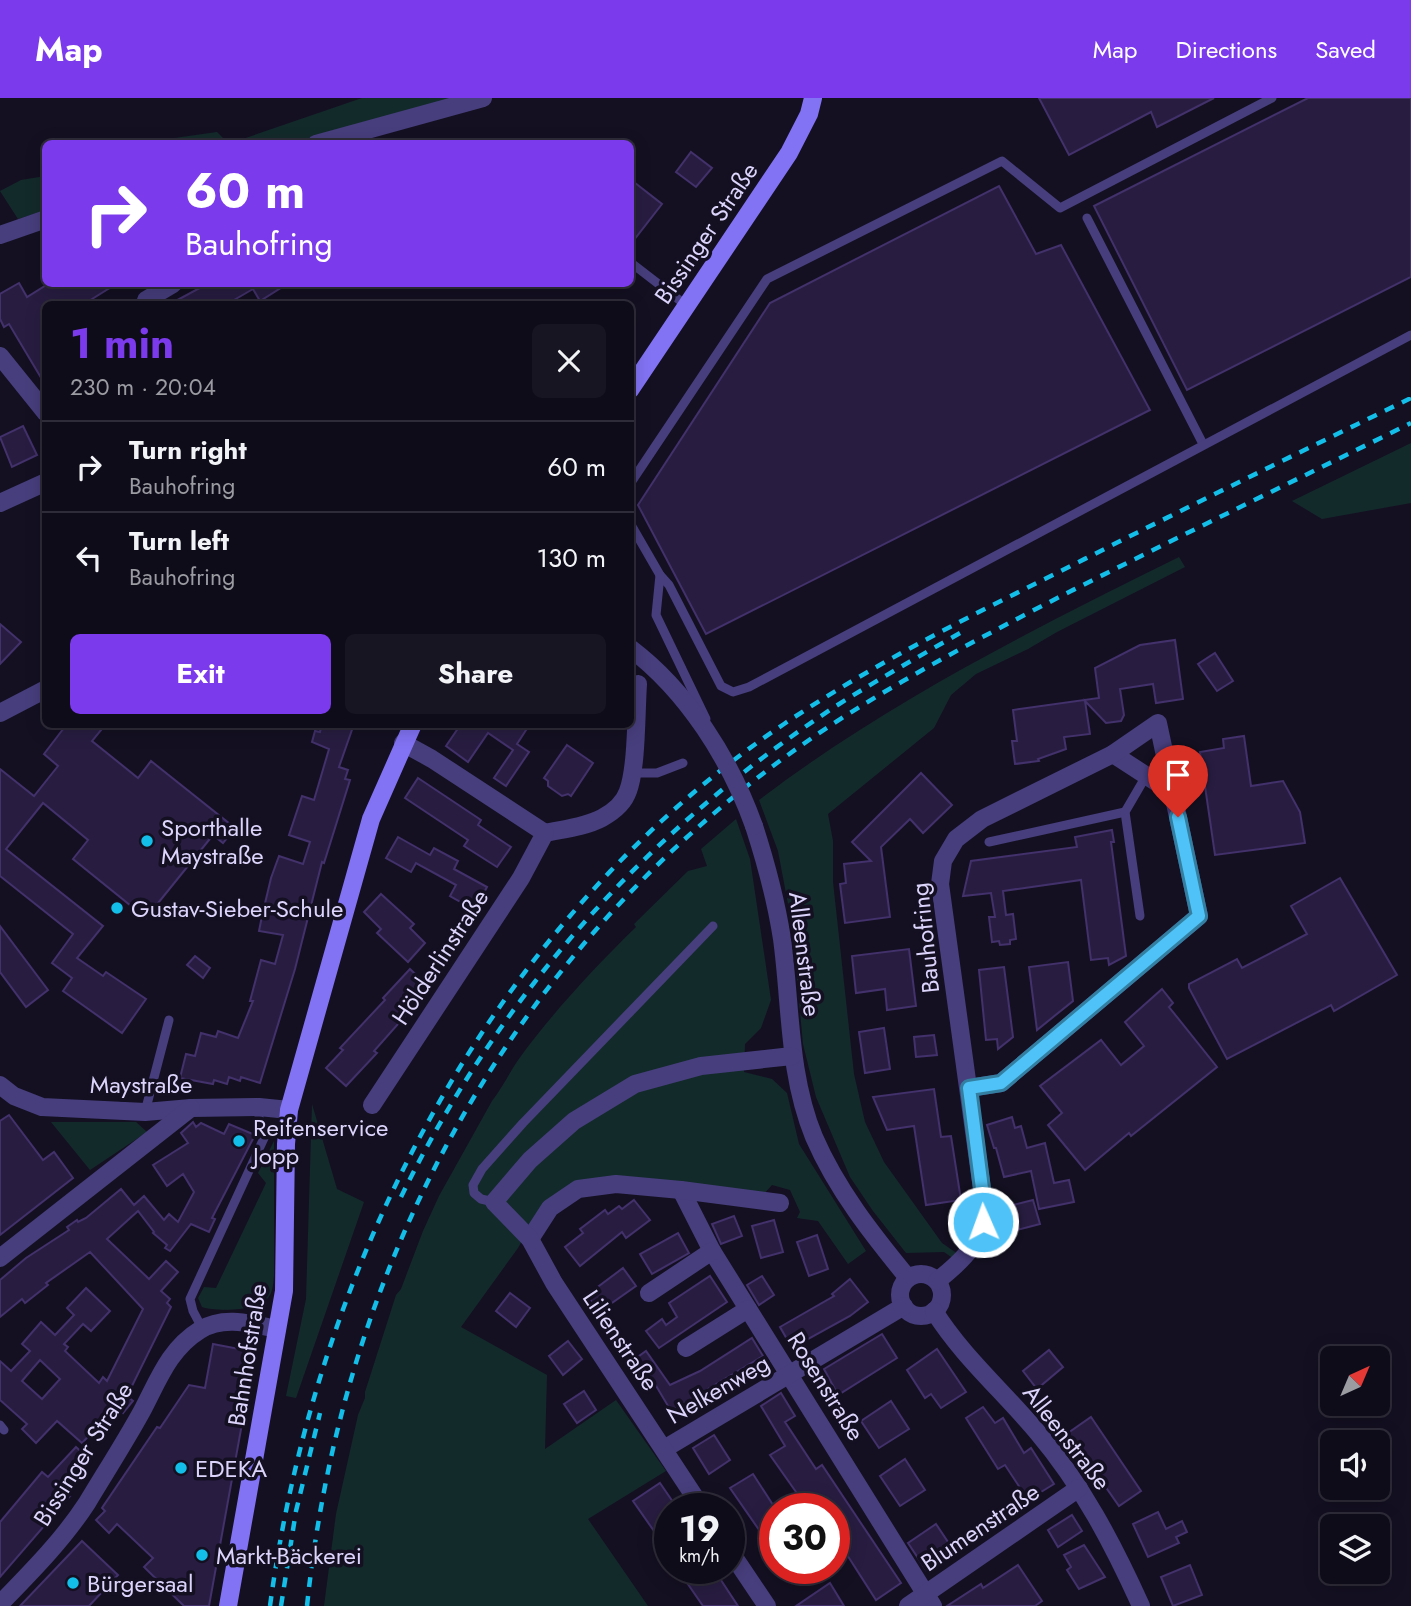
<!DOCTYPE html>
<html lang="en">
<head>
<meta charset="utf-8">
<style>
  body { margin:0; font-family:Jost,sans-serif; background:#181523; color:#f1f3f6; height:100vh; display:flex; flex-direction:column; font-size:26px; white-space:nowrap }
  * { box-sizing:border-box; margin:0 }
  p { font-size:23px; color:#9b9ba2 }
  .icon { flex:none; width:38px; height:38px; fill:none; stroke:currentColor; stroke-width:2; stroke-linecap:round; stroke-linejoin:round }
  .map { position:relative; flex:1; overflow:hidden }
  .drawer { position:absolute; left:42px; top:203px; width:592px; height:427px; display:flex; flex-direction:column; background:#0f0c1a; border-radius:10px; box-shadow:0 4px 18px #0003,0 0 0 2px #2f2c39 }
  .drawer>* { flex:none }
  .hud { position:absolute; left:42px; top:42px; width:592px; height:147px; border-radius:10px; box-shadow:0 4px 18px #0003,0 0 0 2px #2f2c39; background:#7c3aed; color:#fff; overflow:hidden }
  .needle { width:46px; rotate:44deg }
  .tools { position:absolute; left:1320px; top:1248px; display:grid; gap:14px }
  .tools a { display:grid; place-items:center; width:70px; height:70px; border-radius:10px; background:#0f0c1a; box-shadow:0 4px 18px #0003,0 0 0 2px #2f2c39; font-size:35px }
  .speed { position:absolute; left:654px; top:1395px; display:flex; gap:14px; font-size:35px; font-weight:700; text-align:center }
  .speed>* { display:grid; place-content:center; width:91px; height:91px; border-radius:50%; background:#0f0c1a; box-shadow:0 4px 18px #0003,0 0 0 2px #2f2c39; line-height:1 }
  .speed small { font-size:18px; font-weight:400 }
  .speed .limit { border:10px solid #d22; background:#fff; color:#111 }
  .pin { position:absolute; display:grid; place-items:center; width:60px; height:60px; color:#fff; margin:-72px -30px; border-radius:50% 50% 50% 0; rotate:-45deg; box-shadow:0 0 7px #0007 }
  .pin .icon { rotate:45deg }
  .me { position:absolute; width:77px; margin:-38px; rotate:358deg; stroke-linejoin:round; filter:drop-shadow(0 0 5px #0008) }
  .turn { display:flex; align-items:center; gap:24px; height:147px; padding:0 28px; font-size:32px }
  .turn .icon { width:91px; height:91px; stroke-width:2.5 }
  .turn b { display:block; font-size:49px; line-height:60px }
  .round { display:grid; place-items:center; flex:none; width:74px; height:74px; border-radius:10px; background:#181523 }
  .overview { display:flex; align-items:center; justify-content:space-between; height:119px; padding:0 28px }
  h1 { font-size:42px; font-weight:700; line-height:52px; color:#7c3aed }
  .cta { display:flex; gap:14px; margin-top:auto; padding:14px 28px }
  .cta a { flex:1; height:80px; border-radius:10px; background:#7c3aed; color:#fff; font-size:28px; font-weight:700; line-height:80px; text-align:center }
  .cta a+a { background:#181523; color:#f1f3f6 }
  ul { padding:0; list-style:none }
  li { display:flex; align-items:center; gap:21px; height:91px; padding:0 28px; border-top:2px solid #2f2c39 }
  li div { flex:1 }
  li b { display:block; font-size:26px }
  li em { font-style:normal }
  header { display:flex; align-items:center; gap:42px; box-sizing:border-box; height:98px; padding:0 35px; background:#7c3aed; color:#fff }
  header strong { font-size:33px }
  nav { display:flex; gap:38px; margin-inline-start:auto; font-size:24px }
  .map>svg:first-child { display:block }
</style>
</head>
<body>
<header>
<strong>Map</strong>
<nav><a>Map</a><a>Directions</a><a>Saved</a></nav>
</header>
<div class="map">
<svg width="1411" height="1508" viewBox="0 0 1411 1508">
  <rect width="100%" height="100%" fill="#141022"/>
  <g fill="#132a2b">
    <path d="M362,0h92l-163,45 -63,1z"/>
    <path d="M217,34l11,11h-78l3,-2z"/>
    <path d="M45,78v35l-27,8 -18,-28 21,-11z"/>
    <path d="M1411,345v60l-89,16 -30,-18z"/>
    <path d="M1179,459l6,10 -128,65 -29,17 -52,25 -25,21 -17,33 -106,86 5,27v41l21,192 11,48 19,40 58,81 16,11 -4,5 -10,-7 -38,1 -33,-42 -23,-34 -34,-80 -13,-53 -11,-119 -14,-74 -19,-51c130,-99 275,-171 420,-243z"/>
    <path d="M736,721l14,40 21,141 -10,28 -16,16 -1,28 28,7 15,14 12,51 67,107 -18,13 -30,-43 -21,-3 3,-6 -10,-22 -18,-5 -9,10 -159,-16 -67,35 -19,34 -57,79 86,48 -2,74 71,-49 50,71 -78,48 60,87h-324l12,-92 22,-99 7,-17v-6l31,-97 5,-6 22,-58 16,-35 53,-95c11,-14 18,-30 29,-45 34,-46 74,-89 115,-129l-2,-3 54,-53 19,-5 -6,-17z"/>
    <path d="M312,1006l25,85 27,13 -68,196 -10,-2 20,-97z"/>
    <path d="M51,1024h85l11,10 -57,38z"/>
    <path d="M274,1043v135c-1,8 -1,16 -6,22 -12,13 -50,14 -66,9l-4,-9 6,-11 12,1 50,-105 -8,-10z"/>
  </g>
  <g fill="#281d41" stroke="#42316b" stroke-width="2" fill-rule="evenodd">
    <path d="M1039,0h175l-57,29 -6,-15 -82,43z"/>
    <path d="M1308,0h103v179l-224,113 -93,-184z"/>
    <path d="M691,54l21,16 -16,19 -20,-15z"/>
    <path d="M630,81l32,25 -32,41z"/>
    <path d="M999,88l37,68 25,-9 89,165 -444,224 -68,-129 132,-202z"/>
    <path d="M19,185l8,14 21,-13h68l-32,20h-38v82l-37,-62 -5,3 -4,-8v-25z"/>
    <path d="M207,186h80l-27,17 -7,-12 -26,15h-57z"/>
    <path d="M23,328l14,29 -25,12 -12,-30z"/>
    <path d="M0,526l21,18 -21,22z"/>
    <path d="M1175,542l8,59 -27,4 -3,-19 -33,5 4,26 -3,6 -15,2 -21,-22 5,33 -26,3 2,12 -28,10 1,2 -24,3 -3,-23h5l-4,-31 86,-12 -4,-30 45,-23z"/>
    <path d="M1215,555l18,28 -16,10 -19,-27z"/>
    <path d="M67,626h39l-14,17 46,37 13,-17 84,67 -12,15 -10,-8 -67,83 -73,-59 15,-19 -45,-37 -37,46 97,77 -26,32 26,18 3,-4 40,27 -24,34 -59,-42 9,-13 -20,-15 21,-29 -73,-58v-107l34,27 24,-30 -14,-12z"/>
    <path d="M322,626h32l-15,43 9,3 -3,9 5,1 -26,83 -2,-1 -27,107 -35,114 -19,-6 -1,4 -11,-4 -2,7 -13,-4 -1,4 -33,-6 6,-24 9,2 6,-23 15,4 2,-6 20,7 15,-37h-3l11,-41 14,4 8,-29 -24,-4 3,-15 9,-38 8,-22 24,8 7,-22 -21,-7 13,-39 12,4 15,-51 -17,-7 3,-11 5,1z"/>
    <path d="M461,626h69l-13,20 12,8 -23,34 -12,-8 19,-28 -25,-17 -20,29 -22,-16z"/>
    <path d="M1244,638l7,50 32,-5 17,31 5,31 -90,12 -15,-103 24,-4 -1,-9z"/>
    <path d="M567,647l26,18 -22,33 -3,-2 -6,2 -14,-10v-5l-4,-3z"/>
    <path d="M921,675l31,32 -29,28 -13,-14 -29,28 9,70 -45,6 -5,-39 6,-1 -2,-19 27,-3 -19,-19z"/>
    <path d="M418,680l63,42 -3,5 33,22 -14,20 -33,-21 4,-6 -63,-42z"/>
    <path d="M1112,732l2,12h-3l15,114 -17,9 -1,-7 -17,2 -10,-80 -78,11 3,24 7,-1 3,25 -6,1v4l-10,1 -1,-4 -7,1 -3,-25h6l-4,-24 -28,3 8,-35 106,-14 -2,-10z"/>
    <path d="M398,739l32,18 4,-7 24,13 -4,8 33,18 -12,23 -25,-14 6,-11 -40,-22 -5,9 -25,-14z"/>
    <path d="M1340,780l57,97 -63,36 -3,-6 -104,54 -38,-71v-4l48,-25 5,9 65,-34 -16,-28z"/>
    <path d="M381,796l33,30 -4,4 15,15 -17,19 -31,-29 4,-4 -17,-17z"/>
    <path d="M0,828l48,64 -22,17 -26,-35z"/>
    <path d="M909,851l7,57 -29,4 -2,-21 -29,4 -4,-37z"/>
    <path d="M195,858l15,12 -7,10 -16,-13z"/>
    <path d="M1068,864l5,39 -36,29 -8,-63z"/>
    <path d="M1004,869l9,70 -15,12 -1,-10 -11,1 -7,-70z"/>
    <path d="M410,871l20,19 -56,63 3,2 -31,33 -20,-18 17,-18 -3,-2 45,-48 -2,-2z"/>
    <path d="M1162,891l11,14 -4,4 48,60 -86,69 -2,-3 -44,37 -37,-45 14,-12 -22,-27 61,-46 20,25 23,-19 -19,-24z"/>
    <path d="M884,930l6,41 -25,4 -6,-41z"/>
    <path d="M934,937l3,20 -21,2 -2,-20z"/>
    <path d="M934,991l7,48 10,-1 10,64 -35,5 -12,-79 -27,4 -14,-33z"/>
    <path d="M9,1017l34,45 11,-8 19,26 -73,57v-114z"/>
    <path d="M1012,1019l3,11 6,-2 6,22 18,-5 9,40 15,-3 5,22 -35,7 -8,-38 -27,6 -8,-29h-2l-7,-23z"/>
    <path d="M193,1024l3,5 5,-4 23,11 5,-10 26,11 -43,83 3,1 -6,13 -18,-8 -21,27 -5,-3 2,-3 -14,-12 1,-1 -16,-21 -31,28 42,40 17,-18 12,11 -17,19 9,8 -3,4 4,4 -44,89 6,5 -10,12 -7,-6 -34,36 -25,-22 -21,22 -14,-14 5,-5 -27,-24v-39l11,10 19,-20 -8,-7 19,-22 14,13 19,-20 -7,-7 19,-20 24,23 -19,20 -8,-7 -19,20 4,3 -3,4 34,32 4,-6 4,4 36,-72 -53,-57 -44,31 2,2 -23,18 -3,-4 -22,18v-37l26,-22 43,-28 -2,-3 10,-7 1,2 8,-4 35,-29 13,16 10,-9 20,24 5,-6 9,8 16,-30 -11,-18 -16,12 -14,-21 35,-22 -7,-10zM40,1262l20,19 -18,20 -20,-18z"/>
    <path d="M634,1102l16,20 -24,18 -4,-6 -42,34 -15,-19 18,-14 -3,-4 25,-19 3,4 11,-8 3,3z"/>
    <path d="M1033,1102l7,24 -35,9 -8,-27 11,-3 1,3z"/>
    <path d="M734,1118l8,20 -21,8 -9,-20z"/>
    <path d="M774,1122l9,32 -22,6 -9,-32z"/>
    <path d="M678,1135l11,20 -37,21 -12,-20z"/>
    <path d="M817,1137l11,34 -19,7 -12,-34z"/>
    <path d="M623,1170l13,18 -37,26 -12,-17z"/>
    <path d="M710,1178l17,26 -68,46 -13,-17 16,-12 4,6 11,-8 -8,-14z"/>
    <path d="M762,1178l12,19 -15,10 -12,-20z"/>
    <path d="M850,1181l18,23 -18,14 -58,32 -12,-21 54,-31 -2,-2z"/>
    <path d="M510,1195l20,15 -14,19 -20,-16z"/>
    <path d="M882,1236l15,24 -59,37 -14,-26z"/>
    <path d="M752,1240l11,18 -92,55 -22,-37 -9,7 -12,-17 18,-13 24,34 30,-14z"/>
    <path d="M568,1243l14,18 -19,16 -14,-19z"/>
    <path d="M213,1246l42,8 -46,254h-25l-40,-39 9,-9 -36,-34 -8,9 -13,-13 9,-9 -3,-3 55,-81 3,1 29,-43 16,3z"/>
    <path d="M937,1251l29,43 -25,16 -10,-14 -6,4 -18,-28z"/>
    <path d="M1049,1252l14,17 -26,22 -14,-18z"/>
    <path d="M584,1293l12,19 -19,13 -13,-19z"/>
    <path d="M781,1295l14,23 -10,6 31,47 6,-4 79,118 -25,17 -41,-64v-28h-18l-9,-13 -7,4 -31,-44 15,-9 -24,-40z"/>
    <path d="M891,1303l18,28 -30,19 -18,-27z"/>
    <path d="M983,1309l12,16 8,-5 21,35 7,-5 23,36 -26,16 -23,-35 -7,4 -32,-51z"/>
    <path d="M1091,1319l50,74 -22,15 -51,-73z"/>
    <path d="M714,1337l16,25 -21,14 -16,-26z"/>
    <path d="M76,1349l10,9 -28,30 12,10 -70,81v-55l42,-50 6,5z"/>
    <path d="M905,1361l20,31 -25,16 -20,-30z"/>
    <path d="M753,1376l22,34v45l-45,-65z"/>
    <path d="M660,1385l13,19 -3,2v50l-37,-53z"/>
    <path d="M1158,1414l8,17 16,-8 5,11 -11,5 3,6 -31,14 -15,-33z"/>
    <path d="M1072,1417l10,16 -24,16 -10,-17z"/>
    <path d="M936,1426l18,27 -28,19 -18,-27z"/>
    <path d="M82,1443l36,34 -29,31h-69z"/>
    <path d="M1084,1447l21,32 -26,12 -12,-19 4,-3 -7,-12z"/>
    <path d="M1018,1467l24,36 -7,5h-88l34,-22 2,4z"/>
    <path d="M1190,1467l12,30 -29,11 -12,-29z"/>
    <path d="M690,1470h23l25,38h-35l-22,-32z"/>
    <path d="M830,1485l14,23h-48z"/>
  </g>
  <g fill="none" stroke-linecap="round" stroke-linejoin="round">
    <g stroke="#473e7d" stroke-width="9">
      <path d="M1087,120l116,226"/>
      <path d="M630,164l57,44"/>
      <path d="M630,386l137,-205 235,-118 58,47 212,-110"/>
      <path d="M630,425l30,52 9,10 52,101 12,6 16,-5 662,-352"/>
      <path d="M660,477l-4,40 50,104"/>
      <path d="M632,675h25l26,-10"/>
      <path d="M989,744l136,-30"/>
      <path d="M1140,818l-15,-104 21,-36"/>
      <path d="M145,1014l24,-92"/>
      <path d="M494,1104l-13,-3 -7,-6 -1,-8 9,-16 41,-46 190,-197"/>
      <path d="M202,1230l-9,-17 -3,-12 74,-161 -5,-16v-15"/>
      <path d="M0,1327l4,5"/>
    </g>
    <g stroke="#473e7d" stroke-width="18">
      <path d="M149,206l-3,-4 27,-16"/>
      <path d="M0,258l46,57"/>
      <path d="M0,405l46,-21"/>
      <path d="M0,615l46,-24"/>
      <path d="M1113,656l60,39"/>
      <path d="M754,728c12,37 22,74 28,113 9,66 6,135 32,198 23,53 58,97 94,141"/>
      <path d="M545,735c19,-4 40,-6 57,-15 11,-6 22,-15 26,-27 9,-24 8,-79 10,-107"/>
      <path d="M0,987l14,11 28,11 103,5 46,-4 68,-1 30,3"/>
      <path d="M372,1007l149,-227 24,-45 -113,-74 -29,-16"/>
      <path d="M681,1092l31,61 221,355"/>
      <path d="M530,1141l20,-31 28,-19 38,-5 65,6 99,13"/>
      <path d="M0,1160l191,-150"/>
      <circle cx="921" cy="1197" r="21"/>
      <path d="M937,1183c29,-23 45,-38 47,-77l-44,-320 3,-23 13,-22 26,-20 131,-65 45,-31 41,193 -198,167 -32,5"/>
      <path d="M649,1195l63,-42"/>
      <path d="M934,1213c28,45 70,81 104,122 44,52 75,111 103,173"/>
      <path d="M686,1250l62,-39"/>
      <path d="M664,1351l240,-143"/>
      <path d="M702,1410l-148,-225 -24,-44 -36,-37 36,-42 44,-39 61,-37 66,-18 91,-10"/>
      <path d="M730,1453l37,55"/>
      <path d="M0,1506c31,-32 63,-64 87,-101 18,-30 38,-61 55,-92 16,-30 27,-62 58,-81 24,-15 52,-6 77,-1"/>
      <path d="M908,1508l171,-118"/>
    </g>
    <g stroke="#473e7d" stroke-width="18">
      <path d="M316,46l167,-46"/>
      <path d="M0,137l46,-16"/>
    </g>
    <g stroke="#8273f4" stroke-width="18">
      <path d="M630,292l159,-237 20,-39 4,-16"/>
      <path d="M228,1508l56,-315 2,-147 3,-34 82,-291 42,-95"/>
    </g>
    <g stroke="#13bee8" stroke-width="4.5" stroke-dasharray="10 9" stroke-linecap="butt">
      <path d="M401,1099c99,-203 246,-367 435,-491 41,-26 82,-49 124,-73"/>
      <path d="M270,1508c46,-344 222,-685 514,-882 86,-58 178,-104 271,-150 118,-60 237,-118 356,-176"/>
      <path d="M281,1508l15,-95 24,-98"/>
      <path d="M307,1508c38,-367 225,-689 538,-890 73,-46 150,-86 226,-125 113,-57 227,-112 340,-168"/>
    </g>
    <path stroke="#473e7d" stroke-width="18" d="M630,550c57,43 100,111 124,178"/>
  </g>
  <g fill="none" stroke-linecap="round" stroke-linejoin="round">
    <g stroke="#337fa1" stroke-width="18">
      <path id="route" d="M983,1124l1,-18 -15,-116 32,-5 198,-167 -21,-99"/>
    </g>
    <use href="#route" stroke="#4fc3f7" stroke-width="12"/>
  </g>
  <g fill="#13bee8" stroke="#141022" stroke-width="2.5">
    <circle cx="147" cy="743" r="7"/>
    <circle cx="117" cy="810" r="7"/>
    <circle cx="239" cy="1043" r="7"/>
    <circle cx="181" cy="1370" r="7"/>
    <circle cx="202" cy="1457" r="7"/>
    <circle cx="73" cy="1485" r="7"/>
  </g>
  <g text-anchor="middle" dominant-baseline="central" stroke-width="7" stroke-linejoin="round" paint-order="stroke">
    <g font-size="24" fill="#dcd4fb" stroke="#141022">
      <text transform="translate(706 135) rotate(-56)">Bissinger Straße</text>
      <text transform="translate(925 840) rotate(-96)">Bauhofring</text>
      <text transform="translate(805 856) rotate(83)">Alleenstraße</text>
      <text transform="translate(440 859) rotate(-57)">Hölderlinstraße</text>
      <text x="141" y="986">Maystraße</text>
      <text transform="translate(621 1242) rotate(56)">Lilienstraße</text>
      <text transform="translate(247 1257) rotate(-81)">Bahnhofstraße</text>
      <text transform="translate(826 1288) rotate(58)">Rosenstraße</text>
      <text transform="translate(718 1291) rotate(-30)">Nelkenweg</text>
      <text transform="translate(1067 1339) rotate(52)">Alleenstraße</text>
      <text transform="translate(83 1356) rotate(-58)">Bissinger Straße</text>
      <text transform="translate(980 1429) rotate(-34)">Blumenstraße</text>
    </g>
    <g font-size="24" fill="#dcd4fb" stroke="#141022" text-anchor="start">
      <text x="161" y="729">Sporthalle<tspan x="161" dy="28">Maystraße</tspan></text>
      <text x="131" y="810">Gustav-Sieber-Schule</text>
      <text x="253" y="1029">Reifenservice<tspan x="253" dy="28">Jopp</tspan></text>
      <text x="195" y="1370">EDEKA</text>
      <text x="216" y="1457">Markt-Bäckerei</text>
      <text x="87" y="1485">Bürgersaal</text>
    </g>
  </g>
</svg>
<div class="tools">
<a><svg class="needle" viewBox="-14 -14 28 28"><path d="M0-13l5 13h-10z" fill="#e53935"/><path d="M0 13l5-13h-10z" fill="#9b9ba2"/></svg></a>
<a><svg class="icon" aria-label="sound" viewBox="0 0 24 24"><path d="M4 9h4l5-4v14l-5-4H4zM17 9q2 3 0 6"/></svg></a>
<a><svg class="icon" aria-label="layers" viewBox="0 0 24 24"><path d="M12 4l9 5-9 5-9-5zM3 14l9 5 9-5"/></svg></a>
</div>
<div class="speed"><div>19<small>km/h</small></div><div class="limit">30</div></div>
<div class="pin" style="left:1178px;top:719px;background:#d93025"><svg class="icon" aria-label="arrive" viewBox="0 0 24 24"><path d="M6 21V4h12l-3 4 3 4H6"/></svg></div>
<svg class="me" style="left:983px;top:1124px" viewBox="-20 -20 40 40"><circle r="17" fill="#4fc3f7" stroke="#fff" stroke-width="3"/><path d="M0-11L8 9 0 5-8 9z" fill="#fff"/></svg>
<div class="hud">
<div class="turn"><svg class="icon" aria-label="right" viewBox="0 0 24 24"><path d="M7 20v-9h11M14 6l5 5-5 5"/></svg><div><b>60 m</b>Bauhofring</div></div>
</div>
<section class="drawer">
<div class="overview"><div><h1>1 min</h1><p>230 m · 20:04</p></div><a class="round"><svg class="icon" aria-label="close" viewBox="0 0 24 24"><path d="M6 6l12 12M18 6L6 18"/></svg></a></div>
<ul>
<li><svg class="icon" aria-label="right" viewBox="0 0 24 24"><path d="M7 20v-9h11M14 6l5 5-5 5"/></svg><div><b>Turn right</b><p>Bauhofring</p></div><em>60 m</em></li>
<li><svg class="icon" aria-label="left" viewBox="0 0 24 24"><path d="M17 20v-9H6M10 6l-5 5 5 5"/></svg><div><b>Turn left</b><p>Bauhofring</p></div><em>130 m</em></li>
</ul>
<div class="cta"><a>Exit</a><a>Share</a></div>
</section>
</div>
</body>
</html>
